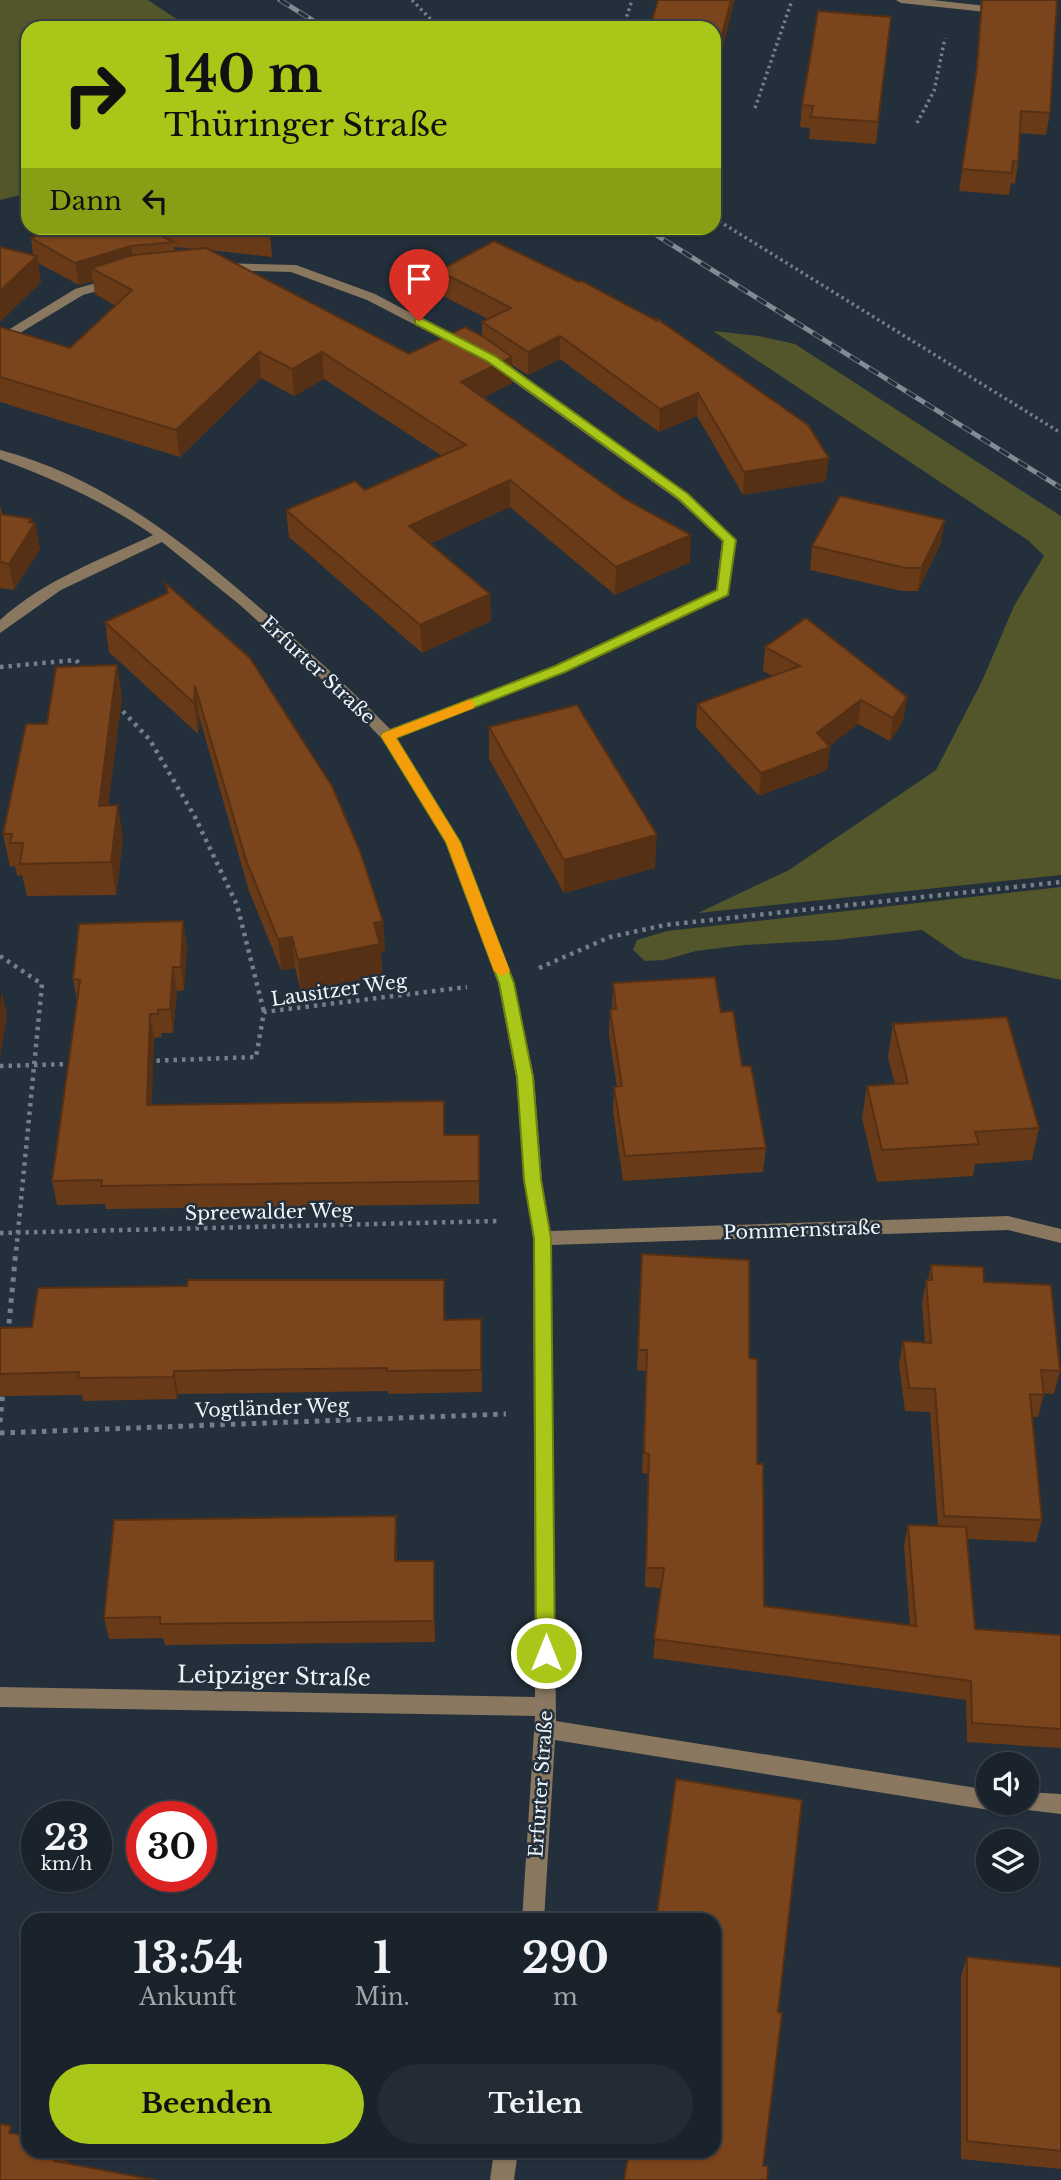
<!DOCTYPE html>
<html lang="de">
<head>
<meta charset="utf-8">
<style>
  body { margin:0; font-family:"Libre Baskerville",serif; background:#232b34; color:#f1f3f6; height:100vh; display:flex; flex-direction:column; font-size:26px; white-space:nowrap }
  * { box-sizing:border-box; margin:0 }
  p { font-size:23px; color:#9fa4a9 }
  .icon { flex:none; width:38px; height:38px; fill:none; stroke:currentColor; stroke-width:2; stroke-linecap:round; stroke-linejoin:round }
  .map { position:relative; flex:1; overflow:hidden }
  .side { position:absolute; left:21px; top:1913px; width:700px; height:245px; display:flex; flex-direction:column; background:#1a232c; border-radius:21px; box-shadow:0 2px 5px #0004,0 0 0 2px #384048 }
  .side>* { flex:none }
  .hud { position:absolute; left:21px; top:21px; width:700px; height:214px; border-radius:21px; box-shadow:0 2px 5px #0004,0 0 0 2px #384048; background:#a9c719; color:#111; overflow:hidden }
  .tools { position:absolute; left:976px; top:1752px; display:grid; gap:14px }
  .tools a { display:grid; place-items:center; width:63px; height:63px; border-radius:50%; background:#1a232c; box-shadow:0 2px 5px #0004,0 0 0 2px #384048; font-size:35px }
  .speed { position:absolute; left:21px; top:1801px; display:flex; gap:14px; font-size:35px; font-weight:700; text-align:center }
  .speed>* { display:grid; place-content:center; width:91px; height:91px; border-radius:50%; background:#1a232c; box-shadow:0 2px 5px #0004,0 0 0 2px #384048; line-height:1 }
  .speed small { font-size:18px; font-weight:400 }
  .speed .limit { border:10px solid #d22; background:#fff; color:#111 }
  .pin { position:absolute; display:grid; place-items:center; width:60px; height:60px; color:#fff; margin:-72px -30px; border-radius:50% 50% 50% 0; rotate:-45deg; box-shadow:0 0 7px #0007 }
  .pin .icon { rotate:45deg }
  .me { position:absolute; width:77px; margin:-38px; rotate:0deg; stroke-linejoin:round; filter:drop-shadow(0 0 5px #0008) }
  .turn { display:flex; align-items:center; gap:24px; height:147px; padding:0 28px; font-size:32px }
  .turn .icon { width:91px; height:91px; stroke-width:2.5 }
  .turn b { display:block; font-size:49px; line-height:60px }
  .then { display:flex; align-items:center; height:66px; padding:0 28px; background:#0003; gap:14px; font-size:26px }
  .eta { display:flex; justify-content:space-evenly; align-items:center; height:119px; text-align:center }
  .eta b { font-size:42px; font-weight:700; line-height:49px }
  .action { display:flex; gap:14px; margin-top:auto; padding:14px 28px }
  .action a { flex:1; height:80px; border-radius:42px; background:#a9c719; color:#111; font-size:28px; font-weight:700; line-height:80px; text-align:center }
  .action a+a { background:#232b34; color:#f1f3f6 }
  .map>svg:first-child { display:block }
</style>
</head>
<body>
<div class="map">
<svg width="1061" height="2180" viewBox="0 0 1061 2180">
  <rect width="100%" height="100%" fill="#232f3a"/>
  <g fill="#52562a">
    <path d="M0,0h148l42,28h-162v165l-28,7z"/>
    <path d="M713,331l46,5 36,8 266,172v359l-363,38 91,-43 147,-100 46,-89 32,-75 30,-50 -15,-15z"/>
    <path d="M1061,887v93l-98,-22 -41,-28 -87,10 -91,5 -48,6 -32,9 -19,1 -12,-11 4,-10 30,-9z"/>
  </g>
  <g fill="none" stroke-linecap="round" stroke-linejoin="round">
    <g stroke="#757f89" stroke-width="3.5" stroke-dasharray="2.5 3.5" stroke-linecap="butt">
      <path d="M412,0l27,28"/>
      <path d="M623,28l9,-28"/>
      <path d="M755,108l37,-108"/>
      <path d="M917,123l17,-32 11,-53"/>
      <path d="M714,218l347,215"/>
    </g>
    <g stroke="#757f89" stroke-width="4.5" stroke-dasharray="3.5 5" stroke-linecap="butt">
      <path d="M0,667l76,-7 9,10"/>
      <path d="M117,705l33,35 45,77 42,88 27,107"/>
      <path d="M0,956l42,28 -26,268"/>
      <path d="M539,968l71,-31 55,-12 396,-43"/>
      <path d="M148,1061l108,-4 8,-45 203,-25"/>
      <path d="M0,1066l73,-2"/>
      <path d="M0,1233l499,-12"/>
    </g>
    <g stroke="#757f89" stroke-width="5" stroke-dasharray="4.5 6" stroke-linecap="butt">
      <path d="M8,1334l8,-84"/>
      <path d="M0,1422l3,-31"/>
      <path d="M0,1433l506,-19"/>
    </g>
    <g fill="#897760" fill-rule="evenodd">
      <path d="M896,0h36l73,8 5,3 -5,3 -104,-11z"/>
      <path d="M221,263l75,2 79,29 98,52 -6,4 -5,-1 -95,-49 -76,-28 -74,-2 -2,-3z"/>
      <path d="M117,277l6,4 -2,3 -38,11 -83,50v-10l75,-46z"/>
      <path d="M494,357l194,137 48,46 -8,55 -163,77 -168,66 64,104 53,141 20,94 8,103 8,51 458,-15 53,13v14l-53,-13 -457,15 5,476 433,69v12h10l-2,5 -8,3 -434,-70 -11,180h-22l13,-204 -535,-9v-20l535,10 -2,-459 -9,-58 -8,-103 -18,-94 -53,-141 -63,-103 -34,-36 -108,-98 -78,-63 -101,48 -61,43v-13c44,-40 100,-60 153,-85 -50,-34 -97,-55 -153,-76v-9c111,29 202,106 286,181 35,32 71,64 104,98l165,-63 161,-76 6,-49 -44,-41 -189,-136 -2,-3z"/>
      <path d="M1027,1792l34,2v20l-42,-5 -3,-7h11z"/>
      <path d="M494,2151h24l-4,29h-24z"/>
    </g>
    <g stroke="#828c95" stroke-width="5">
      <g id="rail">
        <path d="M280,0l45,28"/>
        <path d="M645,228l416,260"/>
      </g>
    </g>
    <use href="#rail" stroke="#232f3a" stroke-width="3.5" stroke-dasharray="11" stroke-linecap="butt"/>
  </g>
  <g fill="#693a18" fill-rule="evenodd">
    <path d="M981,0h76l-7,113 -4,22 -26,-2 -2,29 -3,22 -4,-1 -2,12 -50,-4 16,-105z"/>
    <path d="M891,17l-15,127 -67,-5 1,-11 -10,-1 2,-22z"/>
    <path d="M53,228h214l3,6 2,23 -62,-7 199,104 73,-18v-14l6,-3 -49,-25v-23l216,49 1,-2 170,163 -83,14 -46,-79 -38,16 -99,-73 -32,16 -16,-10v18l-28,14 206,165 -75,33 -105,-88 -80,37 60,50 1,27 -69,32 -133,-116 -3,-27 79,-20 77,-34 -118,-77 -30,17 -33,-18 -81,79 -180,-55v-75l70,21 46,-42 -21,-12 -2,-13 -14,4 -41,-22 3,19 -41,40v-75l33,8 -2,-17zM174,247l24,2 -23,2z"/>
    <path d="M0,505l2,9 33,9 5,26 -26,41 -14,-2z"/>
    <path d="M941,543l-23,48h-16l-92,-21 2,-24z"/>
    <path d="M165,583l218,338 2,30 -4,1 1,23 -81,16 -6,-23 -14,2 -32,-79 -50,-175 -1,18 -89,-82 -4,-30 62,-28z"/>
    <path d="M765,647l142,50 -4,24 -13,20 -32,-17 -29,22 1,1 -3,23 -68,26 -63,-69 1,-23 76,-28 -10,-5z"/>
    <path d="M117,665l5,33 -14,107 15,33 -7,57 -89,1 -5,-21 -5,1 -2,-10 -5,1 -7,-33 44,-110z"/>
    <path d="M489,727l166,141 -91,25 -75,-134z"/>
    <path d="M187,945l-3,45 -7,1 -4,42h-12l1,4 -8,1 -3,67 294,30h34v69l-373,5 -1,-5 -48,1 -5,-24 25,-181 -4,-21z"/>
    <path d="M613,983l108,29 21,54 24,82 -3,24 -140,9 -10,-69 1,-25h3l-8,-52 1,-25h2z"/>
    <path d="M893,1024l146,104 -7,32 -57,4 -2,12 -96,6 -15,-64 5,-32 28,-2 -7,-27z"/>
    <path d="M642,1254l107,104 8,106 7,142 146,19 -6,-80 4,-20 30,1 -8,-114 -25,-1 -6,-47 4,-23 22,2 -3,-40 4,-23h2l3,-15 53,17 76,89 -6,23 -10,-1 -6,24h-6l10,103 -6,22 -69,-3 8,90 86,6v113l-94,-6 -1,-42 -313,-42 8,-70 -16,-1 3,-113 -6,-1 4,-102 -9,-1z"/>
    <path d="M444,1280l1,39h36l1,73 -94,2v-3l-210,3 -1,5 -94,2 -1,-6 -82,1v-68l32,-1 155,-41z"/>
    <path d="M397,1538v23l38,22v59l-270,3 -2,-7 -54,1 -5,-21z"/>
    <path d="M967,1957l94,10v202l-100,-10v-183z"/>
  </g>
  <g fill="#553014">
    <path d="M731,0h4l-21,84v-18z"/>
    <path d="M131,246l3,22h-43l2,13 -14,4 -4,-22z"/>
    <path d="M37,256l4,26 -41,40v-31z"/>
    <path d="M560,336v23l-32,16v-23z"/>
    <path d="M259,352l2,26 -81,79 -4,-27z"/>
    <path d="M322,352l2,27 -30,17 -2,-27z"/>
    <path d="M512,357v26l-50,25 -1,-26z"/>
    <path d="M698,393l-1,23 -38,16 1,-23z"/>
    <path d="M829,458l-3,23 -83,14 1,-23z"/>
    <path d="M510,480v27l-100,46 -1,-27z"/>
    <path d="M32,519l1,7 2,-3 5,26 -26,41 -5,-26z"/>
    <path d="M945,520l-4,23 -23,48 3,-23z"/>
    <path d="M691,535l-1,27 -75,33 1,-28z"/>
    <path d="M490,594l1,27 -69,32 -2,-28z"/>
    <path d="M117,665l5,33 -18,140 -5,-32z"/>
    <path d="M195,686l4,30 -1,18 -4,-31z"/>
    <path d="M907,697l-4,24 -13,20 3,-23z"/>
    <path d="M861,700l-3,24 -32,24 4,-1 -3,23 -68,26 2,-23 56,-40z"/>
    <path d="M118,805l5,33 -7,57 -5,-33z"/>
    <path d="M657,835l-2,33 -91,25v-33z"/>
    <path d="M183,921l4,24 -3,45 -3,-23z"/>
    <path d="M383,921l2,30 -4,1 1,23 -81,16 -3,-31 76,-37z"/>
    <path d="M292,937l3,31 -14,2 -3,-31z"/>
    <path d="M173,967l4,24 -4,42 -3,-24z"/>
    <path d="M2,992l5,23 -7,43v-54z"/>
    <path d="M150,1014l4,24 -3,90 -4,-23z"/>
    <path d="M174,1371l4,23 -1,5 -4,-22z"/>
    <path d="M396,1516l1,22 -1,45 -1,-22z"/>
    <path d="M434,1561l1,22v59l-1,-21z"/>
    <path d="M57,2151h6l8,19 -17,-9z"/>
  </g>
  <g fill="#7a441c" stroke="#553014" stroke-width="2">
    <path d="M658,0h73l-17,66v-38h-64z"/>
    <path d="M982,0h75l-7,113 -29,-2 -3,51 -5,-1 -1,12 -50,-4 15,-101z"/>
    <path d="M818,11l73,6 -13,105 -67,-5 2,-11 -11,-1z"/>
    <path d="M53,228h93l28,14 -43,4 -56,17 -44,-25z"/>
    <path d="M203,228h64l3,6z"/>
    <path d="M494,241l85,41 3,-1 75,40 -1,-3 152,107 21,33 -85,14 -46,-79 -38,16 -100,-73 -32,16 -46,-30 29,-14 -72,-37z"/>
    <path d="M0,247l37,9 -37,35z"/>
    <path d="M206,248l203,106 56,-27 19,10 28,20 -51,25 164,117 66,36 -75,32 -106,-87 -101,46 81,68 -70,31 -134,-115 69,-29 10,9 101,-45 -144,-93 -30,17 -33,-17 -83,78 -176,-53v-50l70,21 62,-58 -41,-22 42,-13z"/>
    <path d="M840,496l105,24 -24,48h-16l-93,-22z"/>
    <path d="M0,514l32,5 -3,3 6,1 -26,41 -9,-2z"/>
    <path d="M165,583l85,75 82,128 28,65 23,70 -9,2 6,21 -82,16 -6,-23 -14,2 -32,-79 -51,-174 -1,17 -89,-81 63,-29z"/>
    <path d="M806,618l101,79 -14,21 -32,-18 -44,33 13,14 -69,26 -64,-69 103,-38 -35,-19z"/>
    <path d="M117,665l-18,141 19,-1 -7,57 -91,2 3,-21h-13l2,-9h-9l23,-110h21l9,-57z"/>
    <path d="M577,705l80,130 -93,25 -75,-133z"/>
    <path d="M183,921l-2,46h-8l-3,42 -12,1v4h-8l-3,91 297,-4v34h35v46l-378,5 1,-6 -50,1 28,-201 -7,-1 6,-55z"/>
    <path d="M715,977l6,35 12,-1 9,55h9l15,82 -141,8 -11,-69 8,-1 -12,-76 6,-1 -3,-26z"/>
    <path d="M1007,1017l32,111 -64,4 4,12 -97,6 -15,-64 41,-3 -15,-59z"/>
    <path d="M642,1254l107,6v98l8,1v105h6l1,142 152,20 -8,-101 58,2 9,102 86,6v94l-89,-6 -1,-42 -317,-42 10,-71h-18l3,-114 -5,-1 3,-103h-9z"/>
    <path d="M931,1265l52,2 1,15 67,3 9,86 -19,-1 3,25 -14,-1 12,126 -98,-4 -9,-127 -26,-1 -6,-47 28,2 -5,-63h6z"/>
    <path d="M188,1280h256v40l37,-1v51l-94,1v-3l-213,3 -1,6 -95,1 1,-6 -79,2v-46l32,-1 6,-39 149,-2z"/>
    <path d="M396,1516l-1,45h39v60l-274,3v-7l-56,1 10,-98z"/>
    <path d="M676,1779l126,21 -24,212 4,1 -19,153h5l-1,14h-143l5,-29h85v-231h-58z"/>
    <path d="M967,1957l94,10v184l-94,-10z"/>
    <path d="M0,2124l11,2 -2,7 19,3v15h29l-3,10 102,19h-156z"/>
  </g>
  <path fill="#a9c719" stroke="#6e8110" stroke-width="2" d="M415,319h8l72,37 193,138 48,46 -8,55 -163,77 -169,66 64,104 54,141 19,94 8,103 10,58 4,415 -2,6 -7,3 -7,-3 -3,-6 -2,-415 -10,-58 -7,-103 -18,-94 -53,-141 -65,-106 2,-3 172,-67 162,-76 6,-49 -44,-42 -192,-138 -72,-37z"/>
  <path fill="#f59e0b" d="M469,700l5,1v7l-78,30 64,104 50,129 -8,5 -8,-5 -48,-129 -65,-106 2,-3z"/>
  <g text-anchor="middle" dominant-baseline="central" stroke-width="5" stroke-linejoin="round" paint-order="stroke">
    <g font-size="19" fill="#eef6fd" stroke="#232f3a">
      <text transform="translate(318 670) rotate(43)">Erfurter Straße</text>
      <text transform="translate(339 990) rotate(-8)">Lausitzer Weg</text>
      <text transform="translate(269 1212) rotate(-1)">Spreewalder Weg</text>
      <text transform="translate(802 1230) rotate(-2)">Pommernstraße</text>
      <text transform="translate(272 1408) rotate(-2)">Vogtländer Weg</text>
      <text transform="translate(541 1784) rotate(-86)">Erfurter Straße</text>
    </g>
    <g font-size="23" fill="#eef6fd" stroke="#232f3a">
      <text transform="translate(274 1676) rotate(1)">Leipziger Straße</text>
    </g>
  </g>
</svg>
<div class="tools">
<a><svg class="icon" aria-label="sound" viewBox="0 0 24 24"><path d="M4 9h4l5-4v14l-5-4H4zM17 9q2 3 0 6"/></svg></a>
<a><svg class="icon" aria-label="layers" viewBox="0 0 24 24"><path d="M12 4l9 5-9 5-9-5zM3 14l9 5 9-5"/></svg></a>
</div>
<div class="speed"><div>23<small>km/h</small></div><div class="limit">30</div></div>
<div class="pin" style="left:419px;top:321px;background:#d93025"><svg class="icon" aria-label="arrive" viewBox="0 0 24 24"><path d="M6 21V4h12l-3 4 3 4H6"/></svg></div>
<svg class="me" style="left:546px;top:1653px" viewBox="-20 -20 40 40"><circle r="17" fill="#a9c719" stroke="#fff" stroke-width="3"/><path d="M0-11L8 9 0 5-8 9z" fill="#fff"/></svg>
<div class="hud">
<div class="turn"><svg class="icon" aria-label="right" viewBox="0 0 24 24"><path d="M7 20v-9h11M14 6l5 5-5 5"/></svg><div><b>140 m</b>Thüringer Straße</div></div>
<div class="then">Dann<svg class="icon" aria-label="left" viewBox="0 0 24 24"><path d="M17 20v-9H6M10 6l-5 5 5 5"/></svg></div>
</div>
<section class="side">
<div class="eta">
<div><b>13:54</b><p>Ankunft</p></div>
<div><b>1</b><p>Min.</p></div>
<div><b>290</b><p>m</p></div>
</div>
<div class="action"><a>Beenden</a><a>Teilen</a></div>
</section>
</div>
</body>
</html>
